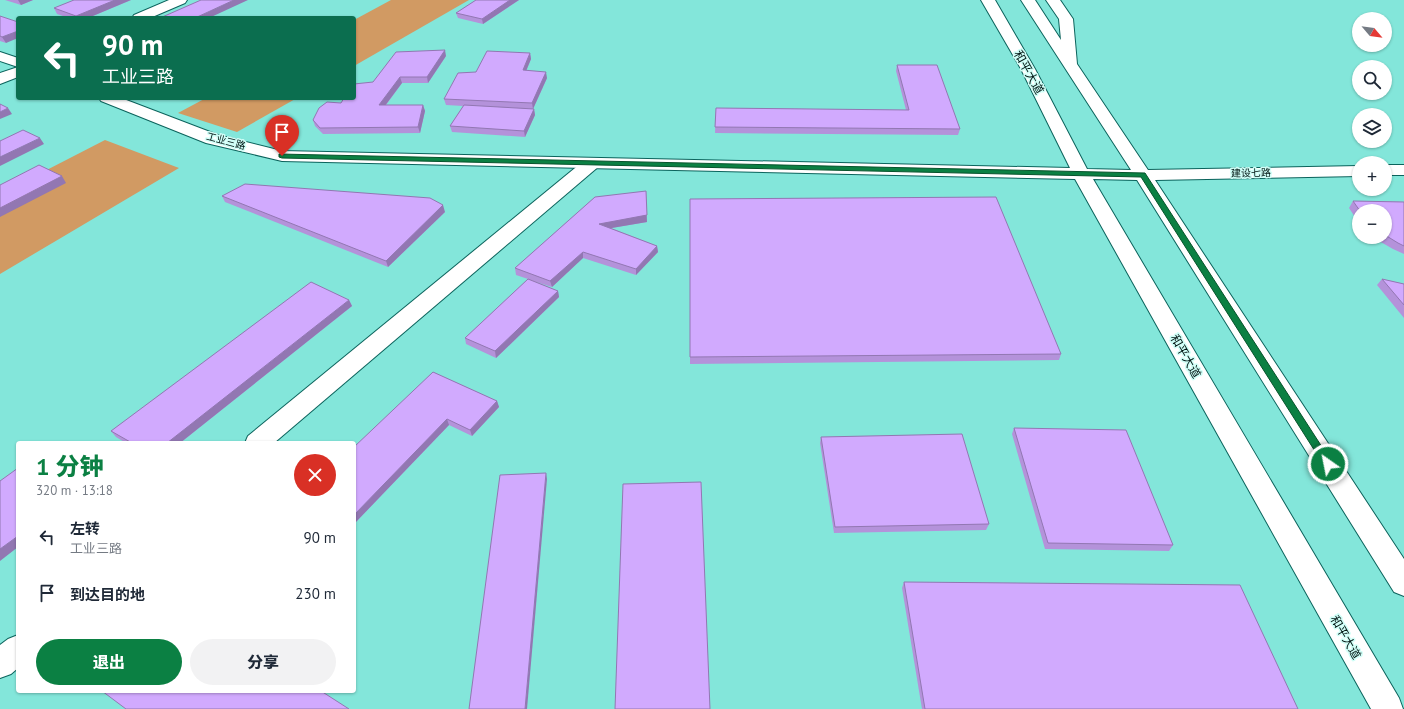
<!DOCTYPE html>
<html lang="zh">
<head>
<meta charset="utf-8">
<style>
  body { margin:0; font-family:"PT Sans","Noto Sans SC",sans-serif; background:#f2f2f3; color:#1f2937; height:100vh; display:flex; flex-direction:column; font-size:15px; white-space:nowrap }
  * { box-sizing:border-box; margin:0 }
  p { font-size:13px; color:#747a83 }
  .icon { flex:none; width:22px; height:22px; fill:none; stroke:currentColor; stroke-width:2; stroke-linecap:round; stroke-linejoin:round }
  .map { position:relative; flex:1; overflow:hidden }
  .drawer { position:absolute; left:16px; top:441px; width:340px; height:252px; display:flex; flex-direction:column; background:#fff; border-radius:4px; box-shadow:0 1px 3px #0004 }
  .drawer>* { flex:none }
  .hud { position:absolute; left:16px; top:16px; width:340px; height:84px; border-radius:4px; box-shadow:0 1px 3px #0004; background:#0b6e4f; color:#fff; overflow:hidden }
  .needle { width:26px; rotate:119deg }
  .buttons { position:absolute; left:1352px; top:12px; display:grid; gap:8px }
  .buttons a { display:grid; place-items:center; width:40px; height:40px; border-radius:50%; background:#fff; box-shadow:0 1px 3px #0004; font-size:20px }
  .pin { position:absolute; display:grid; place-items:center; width:34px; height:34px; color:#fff; margin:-41px -17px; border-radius:50% 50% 50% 0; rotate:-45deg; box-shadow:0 0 4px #0007 }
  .pin .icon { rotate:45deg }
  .me { position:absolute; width:44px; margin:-22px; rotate:327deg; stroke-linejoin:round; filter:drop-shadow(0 0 3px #0008) }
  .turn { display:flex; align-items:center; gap:14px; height:84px; padding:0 20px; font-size:18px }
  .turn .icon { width:52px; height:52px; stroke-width:2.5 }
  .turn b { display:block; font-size:28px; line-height:34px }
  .round { display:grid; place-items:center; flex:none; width:42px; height:42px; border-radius:21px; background:#f2f2f3 }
  .headline { display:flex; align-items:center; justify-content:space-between; height:68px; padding:0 20px }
  h1 { font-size:24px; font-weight:800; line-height:30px; color:#0b8043 }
  .primary-button { display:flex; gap:8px; margin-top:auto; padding:8px 20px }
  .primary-button a { flex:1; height:46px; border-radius:24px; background:#0b8043; color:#fff; font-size:16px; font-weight:800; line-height:46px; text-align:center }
  .primary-button a+a { background:#f2f2f3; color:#1f2937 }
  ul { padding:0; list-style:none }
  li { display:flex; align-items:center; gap:12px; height:56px; padding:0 20px }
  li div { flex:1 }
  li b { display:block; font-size:15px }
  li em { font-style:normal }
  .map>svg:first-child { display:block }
</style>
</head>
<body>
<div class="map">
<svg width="1404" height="709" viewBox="0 0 1404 709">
  <rect width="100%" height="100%" fill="#83e6da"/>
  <g fill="#d19a63">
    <path d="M391,0h78l-115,66v-46z"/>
    <path d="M206,98h91l-60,34 -59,-19z"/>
    <path d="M105,140l74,28 -179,106v-80z"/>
  </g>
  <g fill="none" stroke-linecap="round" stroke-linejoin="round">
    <g stroke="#0b635c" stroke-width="2">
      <g id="minor">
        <path d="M169,0h18l-2,3 -35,15h-18l2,-3z"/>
        <path d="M18,67v10l-18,7v-11z"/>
        <path d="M592,158l6,1 3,4 -3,4 -324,276h-29l3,-7 338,-277z"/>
        <path d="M18,635v33l-7,6 -11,4v-33l8,-6z"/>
      </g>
    </g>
    <g stroke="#0b635c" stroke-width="2">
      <g id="major">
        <path d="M981,0h14l40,69 52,100 44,1 -110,-170h14l26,40 -2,-21 -13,-19h14l13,19 4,45 71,106 211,-4v10l-204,4 249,379v37l-10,-4 -257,-412 -44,-1 306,519 4,11h-32l-296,-530 -793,-18 -76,-18 -105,-42 -2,-3h22l97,37 64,16 788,17 -49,-99z"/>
        <path d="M0,52l18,6v9l-18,-6z"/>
        <rect x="1385" y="165" width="19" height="10"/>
      </g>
    </g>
    <use href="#minor" fill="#fff" fill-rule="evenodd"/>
    <use href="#major" fill="#fff" fill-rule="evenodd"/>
  </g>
  <g fill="#b492da">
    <path d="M5,0h28l-12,5z"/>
    <path d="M131,0l-43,18h-19l-12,-4 -3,-6z"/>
    <path d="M476,0h43l-36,24 -25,-6 -2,-5z"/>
    <path d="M0,16l6,27 -6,-2z"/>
    <path d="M530,53l1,6 -5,12 21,7 -14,31 -28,-2 29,2 1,6 -10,22 -73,-5 -2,-6 13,-20 -17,-1 -2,-6 32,-27z"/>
    <path d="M446,56l-18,27h-26l-16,22h37l2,6 -5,22 -97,1 -8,-8 -2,-6 60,-38z"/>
    <path d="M897,65l63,64 -2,6 -243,-2 1,-25 190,2 -10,-39z"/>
    <path d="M222,196l223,16 -57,55 -163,-65z"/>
    <path d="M595,197l52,25 -36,6 46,18 1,6 -22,23 -53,-17 -31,29 -16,-5 22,9 1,6 -63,61 -30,-14 -1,-6 63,-59 -12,-4 -1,-7z"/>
    <path d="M690,199l371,155 -2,6 -369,4z"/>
    <path d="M1353,201l51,1v52l-11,-5 -21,-12h13v-26h-26v12l-10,-15z"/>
    <path d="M1382,279l22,5v34l-27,-33z"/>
    <path d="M349,300l3,6 -172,137h-54l-10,-6 -5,-6z"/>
    <path d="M433,372l64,29 2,6 -27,29 -23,-11 -95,99z"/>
    <path d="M1014,428l159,117 -4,6 -124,-2 -33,-115z"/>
    <path d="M821,437l168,87 -3,6 -152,3 -14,-90z"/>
    <path d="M904,582l394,127h-376l-20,-121z"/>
  </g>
  <g fill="#9277b2">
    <path d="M18,0h15l-12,5z"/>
    <path d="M115,0h16l-43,18h-11l-1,-2z"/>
    <path d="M234,0h14l-39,18h-14z"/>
    <path d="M510,0h9l-36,24 -1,-5z"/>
    <path d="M18,31v7l-12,5 -4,-6z"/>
    <path d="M445,50l1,6 -18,27 -1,-6z"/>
    <path d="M530,53l1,6 -7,17 -1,-6z"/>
    <path d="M546,72l1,6 -14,31 -1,-6z"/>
    <path d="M400,77l2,6 -21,28 -2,-6z"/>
    <path d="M423,105l2,6 -5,22 -2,-6z"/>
    <path d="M8,108l4,6 -12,5v-7z"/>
    <path d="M534,109l1,6 -10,22 -1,-6z"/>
    <path d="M40,138l4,6 -44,22v-9z"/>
    <path d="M62,176l4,7 -66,34v-9z"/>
    <path d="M646,191l1,31 -47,8 -1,-6z"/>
    <path d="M443,205l2,7 -57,55 -2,-6z"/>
    <path d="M657,246l1,6 -22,23v-6z"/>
    <path d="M583,252v6l-31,29 -2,-6z"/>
    <path d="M558,291l1,6 -63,61 -1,-7z"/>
    <path d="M349,300l3,6 -172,137h-13z"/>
    <path d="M497,401l2,6 -27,29 -2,-6z"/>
    <path d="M447,419l2,6 -95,99v-9z"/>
    <path d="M546,473l1,6 -20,230h-2z"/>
    <path d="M18,536v11l-18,14v-12z"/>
  </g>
  <g fill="#d1aafe" stroke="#9277b2">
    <path d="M74,0h41l-39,16 -22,-8z"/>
    <path d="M201,0h33l-39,18h-35z"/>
    <path d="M476,0h34l-28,19 -26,-6z"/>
    <path d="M0,16l18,6v9l-16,6 -2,-1z"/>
    <path d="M445,50l-18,27h-27l-21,28h44l-5,22 -98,1 -7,-8 6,-12 8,-6 14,1 3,-5h10v-14l19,-2 23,-30z"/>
    <path d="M487,51l43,2 -7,17 23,2 -14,31 -88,-4 14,-26 18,-1z"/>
    <path d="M897,65h40l23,64 -245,-2 1,-19 193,2z"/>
    <path d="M0,104l8,4 -8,4z"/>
    <path d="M464,105l70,4 -10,22 -74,-5z"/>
    <path d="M23,130l17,8 -40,19v-16z"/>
    <path d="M39,165l23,11 -62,32v-23z"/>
    <path d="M245,184l185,14 13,7 -57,56 -164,-65z"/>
    <path d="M646,191l1,24 -48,9 58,22 -21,23 -53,-17 -33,29 -35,-13 80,-71z"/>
    <path d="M996,197l65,157 -371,3v-158z"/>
    <path d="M1353,201l51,1v44l-6,-3 -13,-8v-24h-25z"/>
    <path d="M528,279l30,12 -63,60 -30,-13z"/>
    <path d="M1382,279l22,5v21z"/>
    <path d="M311,282l38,18 -182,143h-35l-21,-12z"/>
    <path d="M433,372l64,29 -27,29 -23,-11 -93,96v-68z"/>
    <path d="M1014,428l112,2 47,115 -125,-2z"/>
    <path d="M962,434l27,90 -154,3 -14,-90z"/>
    <path d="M18,468v68l-18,13v-68z"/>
    <path d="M546,473l-21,236h-56l31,-234z"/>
    <path d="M701,482l9,227h-95l8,-225z"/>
    <path d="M904,582l336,3 58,124h-373z"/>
    <path d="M102,691h219l28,18h-223z"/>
  </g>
  <path fill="#0b8043" stroke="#07532c" d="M279,154l866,19 188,291 -5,5 -3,-2 -184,-290 -859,-19 -3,-1z"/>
  <g text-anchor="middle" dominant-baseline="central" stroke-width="3" stroke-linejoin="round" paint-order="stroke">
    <g font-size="10" fill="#011412" stroke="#d0fef7">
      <text transform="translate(226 141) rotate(15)">工业三路</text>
      <text transform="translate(1251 173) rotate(-1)">建设七路</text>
    </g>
    <g font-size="12" fill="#011412" stroke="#d0fef7">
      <text transform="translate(1029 72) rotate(61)">和平大道</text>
      <text transform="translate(1186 356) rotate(60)">和平大道</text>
      <text transform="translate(1346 637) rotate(60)">和平大道</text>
    </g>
  </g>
</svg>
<div class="buttons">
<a><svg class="needle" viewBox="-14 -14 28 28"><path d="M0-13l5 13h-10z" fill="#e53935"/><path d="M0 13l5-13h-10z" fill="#747a83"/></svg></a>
<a><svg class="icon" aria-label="search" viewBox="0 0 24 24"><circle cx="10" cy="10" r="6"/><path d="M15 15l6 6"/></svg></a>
<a><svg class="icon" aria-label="layers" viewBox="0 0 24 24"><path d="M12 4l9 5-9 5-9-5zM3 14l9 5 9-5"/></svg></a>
<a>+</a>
<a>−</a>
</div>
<div class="pin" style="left:282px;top:156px;background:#d93025"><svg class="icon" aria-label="arrive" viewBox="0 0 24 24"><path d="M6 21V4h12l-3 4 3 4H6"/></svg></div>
<svg class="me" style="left:1328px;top:464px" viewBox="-20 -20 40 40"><circle r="17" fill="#0b8043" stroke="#fff" stroke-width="3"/><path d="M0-11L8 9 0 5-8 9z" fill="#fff"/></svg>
<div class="hud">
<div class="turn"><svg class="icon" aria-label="left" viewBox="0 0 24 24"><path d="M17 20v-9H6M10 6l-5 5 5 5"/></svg><div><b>90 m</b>工业三路</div></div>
</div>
<section class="drawer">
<div class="headline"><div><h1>1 分钟</h1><p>320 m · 13:18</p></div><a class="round" style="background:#d93025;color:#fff"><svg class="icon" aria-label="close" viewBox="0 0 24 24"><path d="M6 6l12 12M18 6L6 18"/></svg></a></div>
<ul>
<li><svg class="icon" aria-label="left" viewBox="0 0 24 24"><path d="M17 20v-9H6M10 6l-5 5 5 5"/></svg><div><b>左转</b><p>工业三路</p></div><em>90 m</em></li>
<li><svg class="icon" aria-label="arrive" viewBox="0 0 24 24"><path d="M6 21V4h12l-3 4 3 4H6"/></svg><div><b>到达目的地</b></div><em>230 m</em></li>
</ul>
<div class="primary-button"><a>退出</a><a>分享</a></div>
</section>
</div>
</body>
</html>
